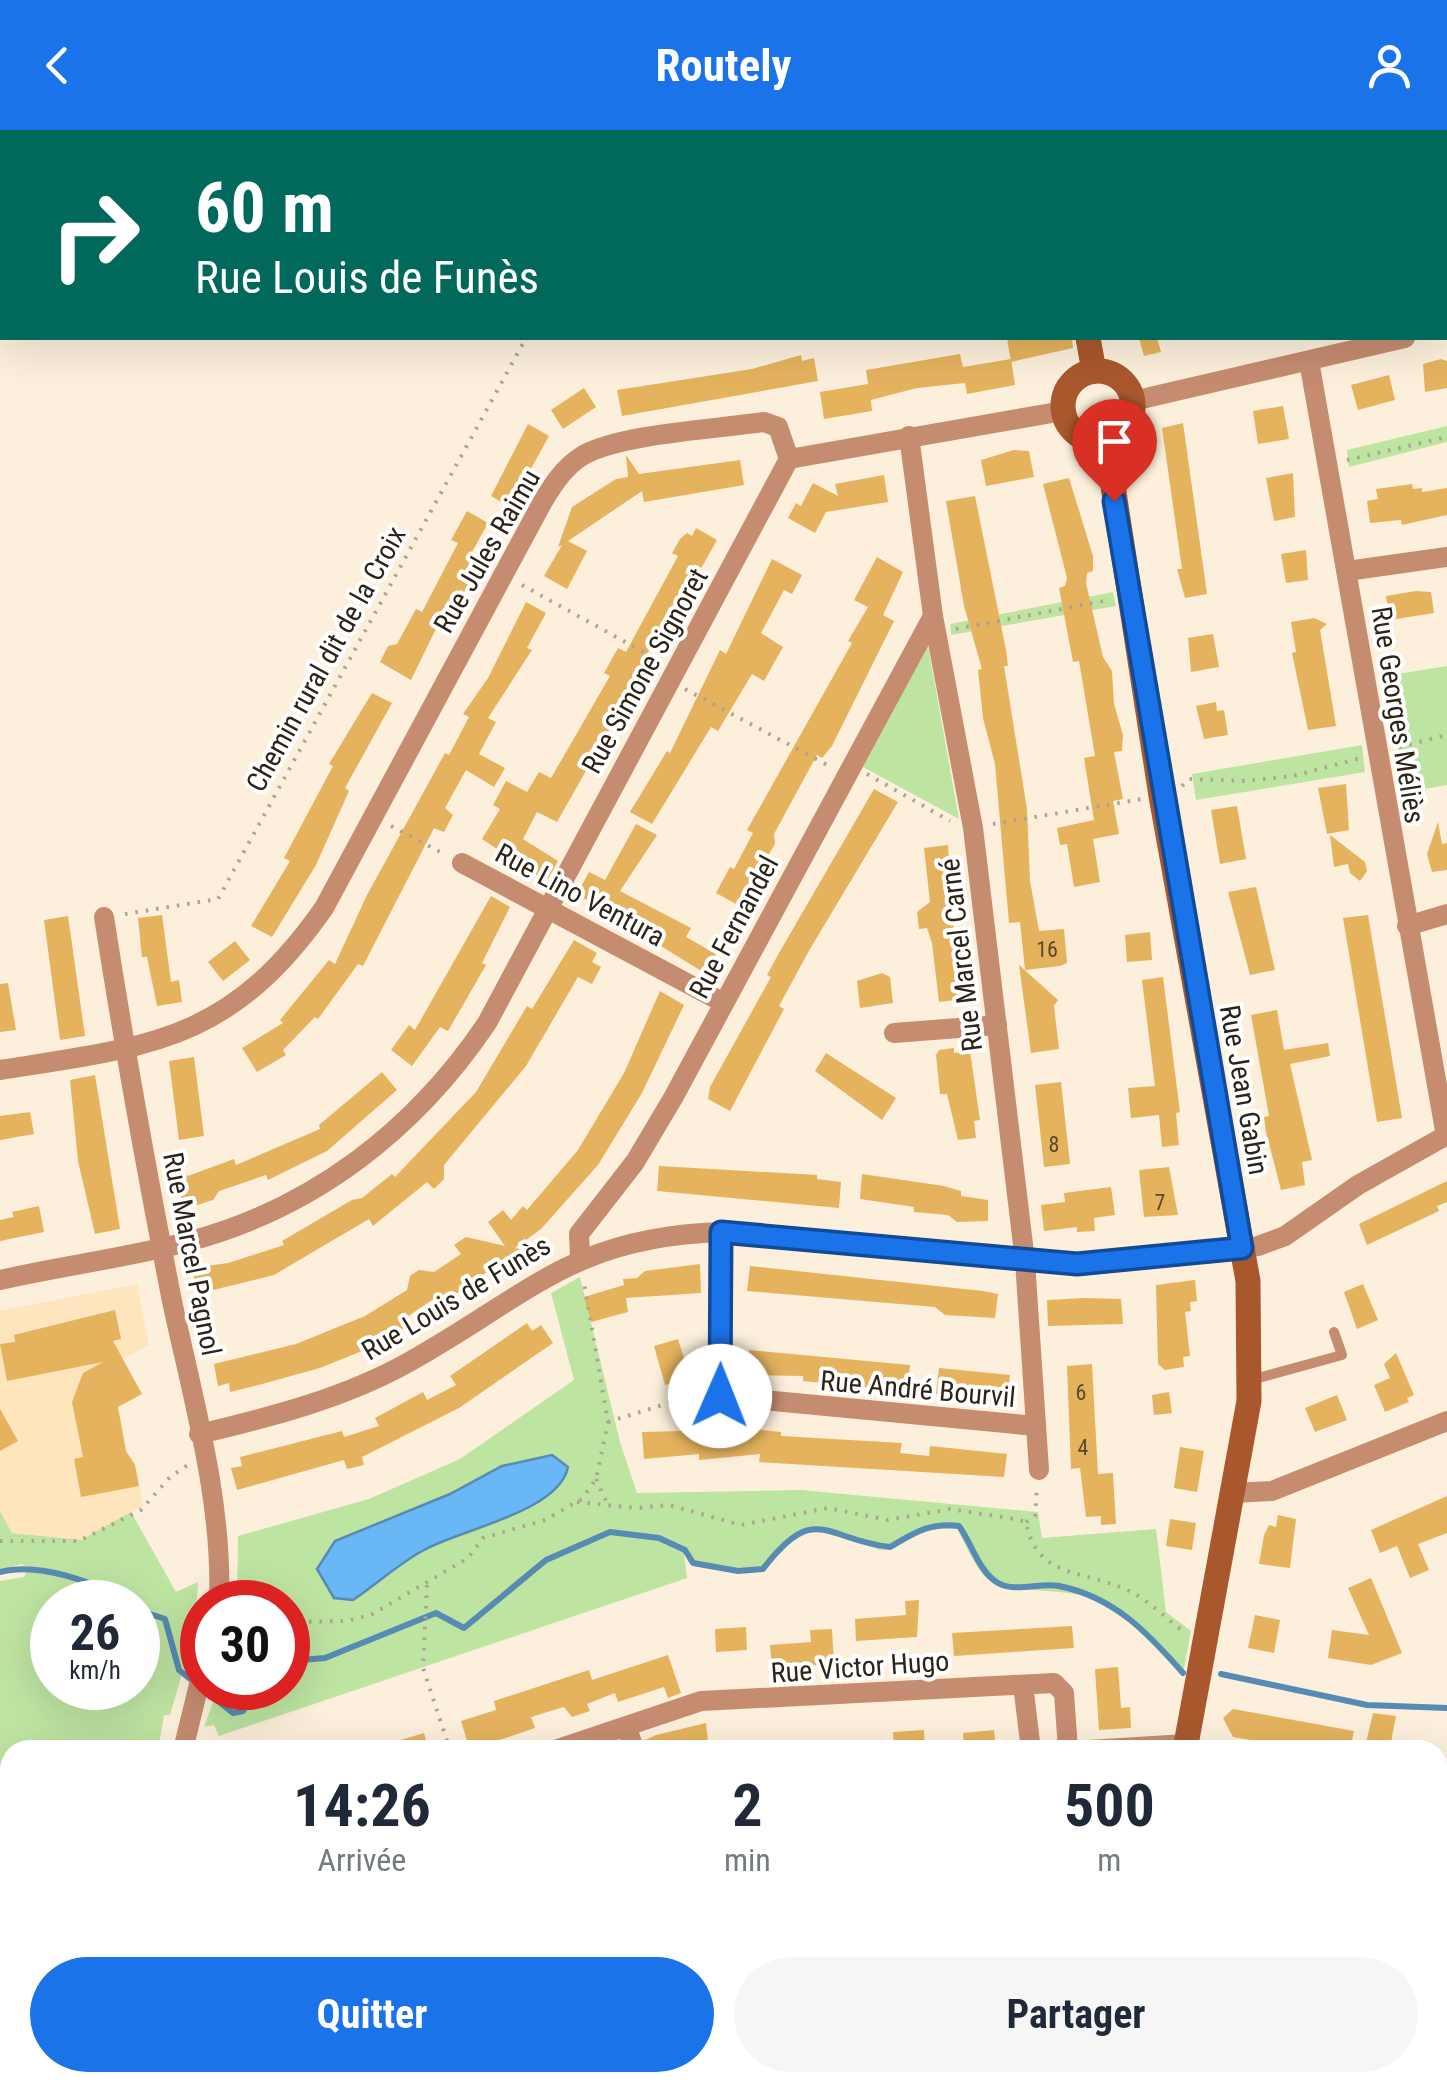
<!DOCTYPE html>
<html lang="fr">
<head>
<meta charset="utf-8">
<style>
  body { margin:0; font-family:"Roboto Condensed",sans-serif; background:#f6f6f7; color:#1f2937; height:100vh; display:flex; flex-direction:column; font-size:38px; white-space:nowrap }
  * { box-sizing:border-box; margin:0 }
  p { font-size:32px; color:#747a83 }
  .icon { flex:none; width:55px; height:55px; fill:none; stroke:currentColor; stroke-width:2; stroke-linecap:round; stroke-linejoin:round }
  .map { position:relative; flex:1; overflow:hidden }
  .side { position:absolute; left:0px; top:1610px; width:1448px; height:352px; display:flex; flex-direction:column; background:#fff; border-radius:30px 30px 0 0; box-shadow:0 10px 40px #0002 }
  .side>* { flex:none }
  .banner { position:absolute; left:0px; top:0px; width:1448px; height:210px; box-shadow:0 10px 40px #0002; background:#00695c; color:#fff; overflow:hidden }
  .speed { position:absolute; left:30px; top:1450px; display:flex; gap:20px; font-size:50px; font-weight:700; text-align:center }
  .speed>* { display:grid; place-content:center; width:130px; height:130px; border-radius:50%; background:#fff; box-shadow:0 10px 40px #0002; line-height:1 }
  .speed small { font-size:25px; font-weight:400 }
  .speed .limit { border:15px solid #d22; background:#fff; color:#111 }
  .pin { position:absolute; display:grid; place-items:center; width:85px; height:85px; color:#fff; margin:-102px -42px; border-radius:50% 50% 50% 0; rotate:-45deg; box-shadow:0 0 10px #0007 }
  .pin .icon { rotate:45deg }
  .me { position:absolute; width:110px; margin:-55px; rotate:1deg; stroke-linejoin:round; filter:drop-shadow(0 0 8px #0008) }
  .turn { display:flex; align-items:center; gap:35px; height:210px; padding:0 30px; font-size:45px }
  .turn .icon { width:130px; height:130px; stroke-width:2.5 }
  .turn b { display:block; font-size:70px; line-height:85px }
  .eta { display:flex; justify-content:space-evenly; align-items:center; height:170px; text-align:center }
  .eta b { font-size:60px; font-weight:700; line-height:70px }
  .button { display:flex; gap:20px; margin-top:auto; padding:20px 30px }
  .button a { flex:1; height:115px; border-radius:60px; background:#1a73e8; color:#fff; font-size:40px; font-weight:700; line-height:115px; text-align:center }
  .button a+a { background:#f6f6f7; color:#1f2937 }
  header { display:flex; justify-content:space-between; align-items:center; height:130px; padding:0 30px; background:#1a73e8; color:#fff; font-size:45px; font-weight:700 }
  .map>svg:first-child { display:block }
</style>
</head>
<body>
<header><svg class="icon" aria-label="back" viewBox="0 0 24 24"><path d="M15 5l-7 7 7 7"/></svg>Routely<svg class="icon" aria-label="person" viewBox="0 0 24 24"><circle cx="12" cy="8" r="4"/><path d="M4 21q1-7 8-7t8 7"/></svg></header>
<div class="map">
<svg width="1447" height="1962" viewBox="0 0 1447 1962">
  <rect width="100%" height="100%" fill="#fcf0dc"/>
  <path fill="#fee5be" d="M137,1154l12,61 -32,17 -7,40 13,32 -6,2 13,27h5l8,43 -62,34 -69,-7 -12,-22v-200z"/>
  <g fill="#bee4a2" fill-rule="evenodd">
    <path d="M1447,296v16l-98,25 -2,-17z"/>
    <path d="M1113,462l3,14 -165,29 -1,-11z"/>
    <path d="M928,516l31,173 -96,-52z"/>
    <path d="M1447,536v119l-41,7 -21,-116z"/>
    <path d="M1362,615l3,27 -169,28 -4,-26z"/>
    <path d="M580,1147l40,165 17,51 164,-3 237,22 4,26 114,-9 10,83 25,19 -8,43c-23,-23 -46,-52 -74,-69 -33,-21 -106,-8 -125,-29 -11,-13 -19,-33 -27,-47l-27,-1 -39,21 -11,1 -55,-20 -19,3 -21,12 -21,26 -73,-7 -7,-10 3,24 -468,158 -5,-11 -10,2 14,-39h70v-86h-51l1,-66 131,-37 91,-40 114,-79 -23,-87z"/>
    <path d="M0,1381l12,22 69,7 50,-28 45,80 22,-10 -3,47 -25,86h-6l-5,30 -21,5h-128v28l-10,2v-199l24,-4 4,-10 -7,-3 -21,7zM52,1472h86v86h-86z"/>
  </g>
  <path fill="#6ab7f5" stroke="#578bb3" stroke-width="2.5" d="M552,1325l16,12c-9,45 -107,62 -144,83 -26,14 -47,34 -71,50l-19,-2 -17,-29 18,-28 115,-47 52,-28z"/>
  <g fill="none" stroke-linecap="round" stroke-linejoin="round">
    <g stroke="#578bb3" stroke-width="6">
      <path d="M10,2l2,-2"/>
      <path d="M0,15l2,-3"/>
      <path d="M0,1442c37,-10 95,9 126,30"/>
      <path d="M138,1480l27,9 14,51 54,43 10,-2 16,-23"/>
      <path d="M288,1531l37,-3 111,-45 28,15 82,-68 64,-28 49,6 26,12 8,13 45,8 25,-2c53,-69 62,-29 127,-22 24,-14 40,-25 69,-21 13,18 20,46 39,57 17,10 43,-1 61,3 55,11 88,46 124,87"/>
      <path d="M1221,1544l146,31 80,3"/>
    </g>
  </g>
  <g fill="#e5b35e">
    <path d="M1007,208h65l1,10 -62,14z"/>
    <path d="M1139,208h18l4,14 -17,4z"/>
    <path d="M960,224l3,13 48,-8 4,26 -48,9 -2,-11 -48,5 -46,12 1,11 -48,8 -4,-27 48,-8 -2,-14z"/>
    <path d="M801,225l1,6 12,-3 4,23 -196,35 -5,-26 135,-21z"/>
    <path d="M1441,229l6,2v27l-22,4 -2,-28z"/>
    <path d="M1389,245l6,25 -37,10 -7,-25z"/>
    <path d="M584,258l12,19 -33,22 -12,-19z"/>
    <path d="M1283,276l6,33 -31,5 -5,-33z"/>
    <path d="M1183,293l24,171 -22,4 -8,-29h5l-20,-141z"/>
    <path d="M528,294l21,12 -39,71 -19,-11z"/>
    <path d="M1014,320l15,1 5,26 -48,9 -5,-26z"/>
    <path d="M626,325l13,19 101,-14 4,25 -100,17 -2,-11 -74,50 19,10 -20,38 -23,-13 18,-31 -4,2 14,-40 44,-28 12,-2z"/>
    <path d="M1293,343l2,44 -21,4 -8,-43z"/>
    <path d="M884,345l4,27 -62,10 -11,21 -27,-15 8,-15 5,3 12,-23 25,13 -3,-12z"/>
    <path d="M1069,348l24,78v15l-6,2 -1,10 17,74 9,14 2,33 9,31 -1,16 -8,1 9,47 -10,2 6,33 -26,5 7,43 -26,5 -7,-43 -7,1 -3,-17 37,-8 -10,-62 11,-2 -16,-95 -6,1 -14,-74 6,-2 2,-8 -24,-94z"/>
    <path d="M1412,354l1,5 9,-1v4l25,-4v27l-45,10 -1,-5 -31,3 -3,-22 11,-2 -2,-10z"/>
    <path d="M975,366l31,154 2,16h-4l23,143 3,72 9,50 25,-2 3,34 -7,3 -35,4 -5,-48 -11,1 -14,-159 -12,-46 -5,-48 4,-1 -18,-63 -18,-105z"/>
    <path d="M467,381l21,12 -21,38 11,6 -14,25 -3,-2 -11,18 -3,-2 -36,74 -31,-18 8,-16 9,-2 19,-35 6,3 36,-69 -7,-3z"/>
    <path d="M696,398l21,12 -37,66 -26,36 -16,28 4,2 -85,150 -20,-10 -14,27 35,22 -10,18 -10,-3 -56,-37 18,-30 -7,-4 13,-24 21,11 12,-20 12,6 59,-102 -6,-3 14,-25 8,4 52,-96 -6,-3 8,-14 7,-6 5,3z"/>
    <path d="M1306,420l2,30 -22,3 -5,-29z"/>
    <path d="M877,427l26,15 -20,43 11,6 -62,125 -10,12 -5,-3 -43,79 1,10 -37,61 -22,-12 14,-26 4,2 19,-36 -6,-3 105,-187 -4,-2 20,-34 -14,-7z"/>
    <path d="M772,429l30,16 -10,19 -8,-4 -23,43 22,14 -19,34 -12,-7 -34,57 -7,-4 -59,97 -22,-12 37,-61 3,2 50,-103 6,4z"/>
    <path d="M1416,461l15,1 3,21 -44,7 -4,-24z"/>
    <path d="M526,472l20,11 -19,35 5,2 -44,68 8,4 -17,32 26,14 -11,19 -28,-17 -21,38 8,7 -9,17 -10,-4 -71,138 -5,-2 -40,55 -3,-2 -32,33 3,5 -29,17 -15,-24 41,-25 -3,-3 49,-60 6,4 32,-69 78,-142 4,2 20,-38 -6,-3 25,-36z"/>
    <path d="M1314,488l13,6 -7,6 16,96 -28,4 -16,-77 4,-1 -5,-30z"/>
    <path d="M1213,504l6,33 -28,5 -3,-34z"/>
    <path d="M372,563l20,10 -47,85 4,3 -33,74 -44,72 -21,-11 39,-65 -6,-3 49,-92 -4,-2z"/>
    <path d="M1216,572l1,9 7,-1 4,25 -24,4 -8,-33z"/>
    <path d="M1346,654l3,46 -22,4 -9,-46z"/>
    <path d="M874,659l24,13 -88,147 -31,57 5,3 -54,102 -22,-12 2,-12 61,-110 -4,-2 12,-22z"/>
    <path d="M1237,676l9,53 -26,5 -9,-54z"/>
    <path d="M1438,692l4,22 5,-1v27l-15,2 -5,-18z"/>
    <path d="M636,694l21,11 -37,56 71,37 -5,9 30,17 -10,20 -129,-80 12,-22 16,8z"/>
    <path d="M1330,705l35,27 2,9 -7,10 -10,-8 -2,-9 -14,3z"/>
    <path d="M948,715l8,119 6,-1 2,21 -1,15 -24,3 -7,-59 -5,-15 -8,1 -2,-17 13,-10 -6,-54z"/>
    <path d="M1256,757l19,83 -25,5 -22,-83z"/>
    <path d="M491,766l19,11 -28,56 4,2 -38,66 -8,-4 -28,39 -21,-16 18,-25 6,5z"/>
    <path d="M162,785l9,67 8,-2 3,22 -25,4 -10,-49h-5l-4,-39z"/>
    <path d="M1368,785l34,203 -25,4 -34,-204z"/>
    <path d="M68,786l17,120 -25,4 -16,-120z"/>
    <path d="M1150,802l2,28 -25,2 -2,-27z"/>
    <path d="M574,810l23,13 -5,9 9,5 -9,17 -14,-7 -52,89 -82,99v14l-10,10 -7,-7 -54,44 -4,-7 -95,56 -77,19 -5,-26 36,-5 56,-18 -2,-4 70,-41 10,-2 30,-24 3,3 81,-85 51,-86 5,3z"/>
    <path d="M235,811l15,19 -27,21 -15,-19z"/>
    <path d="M1019,835l39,35 -4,6 5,43 -28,4z"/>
    <path d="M882,843l8,4 3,26 -33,5 -3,-27z"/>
    <path d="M1163,847l17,135 -4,1 3,32 -17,2 -3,-32 -28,3 -3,-30 27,-2 -13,-106z"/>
    <path d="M8,853l8,47 -16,2v-48z"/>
    <path d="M660,861l24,14 -42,88 -44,72 -57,64 -26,19 5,1 -80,56 -5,-7 -28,19 4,7 -19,11 -3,-6 -26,12 4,8 -47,19 -69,19 -21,5 -1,-9 -11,3 -4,-22 82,-20 69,-28 42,-26 3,-14 9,-6 15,2 27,-18 -7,-9 12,-8 39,9 -17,-24 15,-12 8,10 12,-14 4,4 51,-60 46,-77z"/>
    <path d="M1277,880l7,40 44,-7 2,13 -40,8 22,96 -10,2 3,23 -24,5 -15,-58 -2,-15 5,-1 -18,-101z"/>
    <path d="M954,918v5l16,-2 10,69 -6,1 2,17 -18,2 -11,-46h-7l-4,-39 3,-5z"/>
    <path d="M826,923l70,45 -14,22 -67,-49z"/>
    <path d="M194,927l10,79 -25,4 -10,-79z"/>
    <path d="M382,942l15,18 -70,61 -59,29 -2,-5 -47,16 -6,9 -28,9 -12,-40 15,7 46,-17 2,6 84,-36 -1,-4z"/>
    <path d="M95,945l25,154 -25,5 -17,-73 -8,-81z"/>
    <path d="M1061,952l9,82 -26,3 -9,-82z"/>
    <path d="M30,982l4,22 -34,6v-24z"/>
    <path d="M659,1036l158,9v4l24,3 -2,26 -182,-17z"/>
    <path d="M1169,1037l9,48 -34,2 -5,-47z"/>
    <path d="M862,1044l82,12 17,5v5l27,4v21l-31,1 -9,-7 -34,-3v-5l-54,-8z"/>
    <path d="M1447,1051v21l-10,4 2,5 -72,34 -8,-21z"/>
    <path d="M1111,1057l4,28 -21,3 1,13 -18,1v-5l-33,4 -3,-26 24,-3 -1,-9z"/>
    <path d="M39,1076l5,26 -44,9v-21l14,-3 -2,-5z"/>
    <path d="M700,1134l1,29 -75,5 2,14 -37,10 -7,-25 40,-12 -1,-6 14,-1 8,-7z"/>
    <path d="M750,1136l233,25 15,3 -3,24 -50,-3 -10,-8 -188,-16z"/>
    <path d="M1195,1150l2,21 -7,1 1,9 -6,1 5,44 -7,1 1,10 -19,3 -7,-6 -2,-79z"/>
    <path d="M1363,1154l15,36 -21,9 -13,-37z"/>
    <path d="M1085,1168l36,1 2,25 -75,2 -1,-26z"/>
    <path d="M115,1180l6,29 -8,2 29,53 -24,13 8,44 9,14 4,21 -58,11 -7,-38 9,-2 -11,-55 11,-29 20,-11 -96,19 -7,-37 15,-2 -1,-7z"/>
    <path d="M527,1193l5,8 9,-6 12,18 -94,65 -97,49 2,8 -17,4 -3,-9 -107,30 -6,-22 11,-2 -2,-9 102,-26 2,6 35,-11 -4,-8 48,-26 4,8 29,-15 -6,-9z"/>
    <path d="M678,1209l12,38 -25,8 -11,-39z"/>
    <path d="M749,1220l161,15 -3,26 -104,-10v-5l-57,-1z"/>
    <path d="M1396,1223l18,42 -7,3 2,4 -24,10 -11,-27 16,-7 -6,-14z"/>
    <path d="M1092,1234l6,110 15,-1 3,51 -15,1v-9l-15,1 -6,-49 -9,1 -4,-103z"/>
    <path d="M939,1238l71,7 -3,26 -71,-7z"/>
    <path d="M1169,1262l3,21 -18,2 -2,-20z"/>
    <path d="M1337,1265l10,25 -32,12 -10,-24z"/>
    <path d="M0,1279l18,32 -18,10z"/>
    <path d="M753,1299l28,3v4l121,7 -2,10 29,3 1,-10 77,8 -3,23 -245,-15 1,-8 -61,6v-6l-55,5 -2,-27z"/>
    <path d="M1180,1317l24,4 -7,41 -23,-4z"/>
    <path d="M1447,1366v37l-29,11 11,26 -19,8 -13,-32 -17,7 -9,-23z"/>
    <path d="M1278,1385l18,4 -6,49 -31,-4 5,-29 5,-10 7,2z"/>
    <path d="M1170,1389l26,4 -4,27 -26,-4z"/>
    <path d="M1371,1448l31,75 -31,12 -43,-7 4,-28 37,5 -21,-47z"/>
    <path d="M919,1470l-2,37 -61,4 -1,-22 51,-4 -1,-14z"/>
    <path d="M1255,1485l25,5 -6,33 -26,-5z"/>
    <path d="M1072,1496l2,22 -120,8 -2,-23z"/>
    <path d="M746,1497l1,23 -31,2 -1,-23z"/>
    <path d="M832,1499l2,35 -62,4 -2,-23 41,-3 -1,-12z"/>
    <path d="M668,1525l13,38 -13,5 -4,-11 -46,15 -3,-9 -28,11 3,7 -18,6 -8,-10 -33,10 4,11 -65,22 -9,-29 35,-11 -2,-9 95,-31 3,10z"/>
    <path d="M1118,1537l3,41 9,-1 1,21 -32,2 -4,-61z"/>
    <path d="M1233,1579l121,22 -4,19h-38l-79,-13 -10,-19z"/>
    <path d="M1373,1583l23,3 -6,31 -24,-4z"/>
    <path d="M706,1593l3,27h-62l-2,-10 11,-5z"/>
    <path d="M924,1600l1,20h-31l-1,-18z"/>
    <path d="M994,1600l2,20h-32l-1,-17z"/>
    <path d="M424,1603l5,17h-48l-1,-4z"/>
  </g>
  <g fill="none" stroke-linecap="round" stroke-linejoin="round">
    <g stroke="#ada392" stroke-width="4" stroke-dasharray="2.5 8" stroke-linecap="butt">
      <path d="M0,2l2,-2"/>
      <path d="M646,2l1,-2"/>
      <path d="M1347,330l100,-23"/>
      <path d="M522,455l136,75"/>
      <path d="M956,499l153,-29"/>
      <path d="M685,559l146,78"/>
      <path d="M1399,617l48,-12"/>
      <path d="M867,644l83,47"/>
      <path d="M1182,656l7,-7 57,2 47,-5 68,-18"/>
      <path d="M993,694l149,-25"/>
      <path d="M391,696l53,28"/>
      <path d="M125,784l93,-15 308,-561"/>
      <path d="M608,1292l96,-30"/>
      <path d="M596,1349l12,26"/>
      <path d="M577,1372l59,6 33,-3 72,20 87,-17 60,12 62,-11 65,10 11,3c11,59 61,47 105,70 19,9 35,27 52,39"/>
      <path d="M1026,1392l9,-6 2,-29"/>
      <path d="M0,1411h79l62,-31 29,-33 18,-12"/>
      <path d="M427,1455l-4,83 27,82"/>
      <path d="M288,1492l58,-1 25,-6 97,-57 15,-20 62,-18 37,-21 14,-20 12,-57 -24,-139"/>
    </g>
    <g stroke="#c58c70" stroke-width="10">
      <path d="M1251,1250l91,-25 -8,-23"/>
      <path d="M760,1952l1,10"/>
      <path d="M795,1962l18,-2"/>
    </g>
    <g stroke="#c58c70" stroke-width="20">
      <path d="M1445,198l2,-1"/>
      <path d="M1309,231l137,775"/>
      <path d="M1133,271l272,-63"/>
      <path d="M909,306l24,180 40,212 52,433 14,209"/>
      <path d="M1347,441l100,-14"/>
      <path d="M462,733l262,140"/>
      <path d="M104,787c20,128 43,257 68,384 21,99 51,200 47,301"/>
      <path d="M1407,796l40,-12"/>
      <path d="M894,903l103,-8"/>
      <path d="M0,940c151,-24 230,-28 324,-162l218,-405c10,-17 22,-36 40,-47 36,-22 136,-27 182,-34l14,5 11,32 274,-48"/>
      <path d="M721,1102v164l315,30"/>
      <path d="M580,1127l-1,-23 56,-72 38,-64 260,-482"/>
      <path d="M0,1150c62,-14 125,-22 187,-38 126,-33 228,-112 300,-219l302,-564"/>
      <path d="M199,1304c72,-17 146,-36 210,-72 120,-67 163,-125 312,-130l356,33 145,-13 36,-6 27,-10 73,-51 89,-50"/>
      <path d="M1233,1363l39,-2 175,-70"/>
      <path d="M1023,1555l8,65"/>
      <path d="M627,1597l7,23"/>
      <path d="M183,1620l19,-78"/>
      <path d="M555,1620l146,-49 353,-18 10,10 4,57"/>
      <path d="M1088,1620l98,-6"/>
      <path d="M106,1952l1,10"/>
      <path d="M267,1952l3,10"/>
      <path d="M526,1952l4,10"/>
      <path d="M549,1952l3,10"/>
      <path d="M970,1952v10"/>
      <path d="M418,1962l30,-10"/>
    </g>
    <g stroke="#a9582d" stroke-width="25">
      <path d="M1050,0v2"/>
      <path d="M1088,208l6,33"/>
      <circle cx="1098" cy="276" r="35"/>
      <path d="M1106,311l55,355 87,485 1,120 -64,349"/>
      <path d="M1120,1962l2,-10"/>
    </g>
    <g stroke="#883a06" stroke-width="25">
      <path d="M1438,1907l9,-5"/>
      <path d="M1342,1962l17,-10"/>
    </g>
  </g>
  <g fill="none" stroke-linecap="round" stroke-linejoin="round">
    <g stroke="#114b97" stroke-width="25">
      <path id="route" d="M720,1266l1,-164 356,32 165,-16 -128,-747"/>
    </g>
    <use href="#route" stroke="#1a73e8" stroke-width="18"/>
  </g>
  <g text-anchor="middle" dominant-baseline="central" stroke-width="8" stroke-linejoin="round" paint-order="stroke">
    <g font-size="22" fill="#5a482a">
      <text x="1047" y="819">16</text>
      <text x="1054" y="1014">8</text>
      <text x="1160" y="1072">7</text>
      <text x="1081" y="1262">6</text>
      <text x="1083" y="1317">4</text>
    </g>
    <g font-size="28" fill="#2c2418" stroke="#fff">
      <text transform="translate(487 421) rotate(-60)">Rue Jules Raimu</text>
      <text transform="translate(326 529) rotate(-61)">Chemin rural dit de la Croix</text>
      <text transform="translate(645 541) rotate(-61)">Rue Simone Signoret</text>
      <text transform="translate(1398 585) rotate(81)">Rue Georges Méliès</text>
      <text transform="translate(580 765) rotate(28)">Rue Lino Ventura</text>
      <text transform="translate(734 797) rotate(-62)">Rue Fernandel</text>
      <text transform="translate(961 825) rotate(-97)">Rue Marcel Carné</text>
      <text transform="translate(1244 960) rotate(80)">Rue Jean Gabin</text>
      <text transform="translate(192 1124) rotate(79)">Rue Marcel Pagnol</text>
      <text transform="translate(456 1168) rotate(-31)">Rue Louis de Funès</text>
      <text transform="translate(918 1259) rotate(5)">Rue André Bourvil</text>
      <text transform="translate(860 1537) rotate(-4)">Rue Victor Hugo</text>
    </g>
  </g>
</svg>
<div class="speed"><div>26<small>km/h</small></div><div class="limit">30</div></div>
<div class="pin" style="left:1114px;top:371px;background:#d93025"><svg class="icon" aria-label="arrive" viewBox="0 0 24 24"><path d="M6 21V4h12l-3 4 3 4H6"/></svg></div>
<svg class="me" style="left:720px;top:1266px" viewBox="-20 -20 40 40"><circle r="19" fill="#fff"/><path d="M0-13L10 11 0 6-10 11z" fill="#1a73e8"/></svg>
<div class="banner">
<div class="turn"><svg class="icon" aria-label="right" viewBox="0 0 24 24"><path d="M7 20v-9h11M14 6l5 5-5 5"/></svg><div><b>60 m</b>Rue Louis de Funès</div></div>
</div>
<section class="side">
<div class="eta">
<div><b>14:26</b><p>Arrivée</p></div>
<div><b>2</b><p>min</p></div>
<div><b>500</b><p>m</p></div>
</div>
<div class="button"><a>Quitter</a><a>Partager</a></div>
</section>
</div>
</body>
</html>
